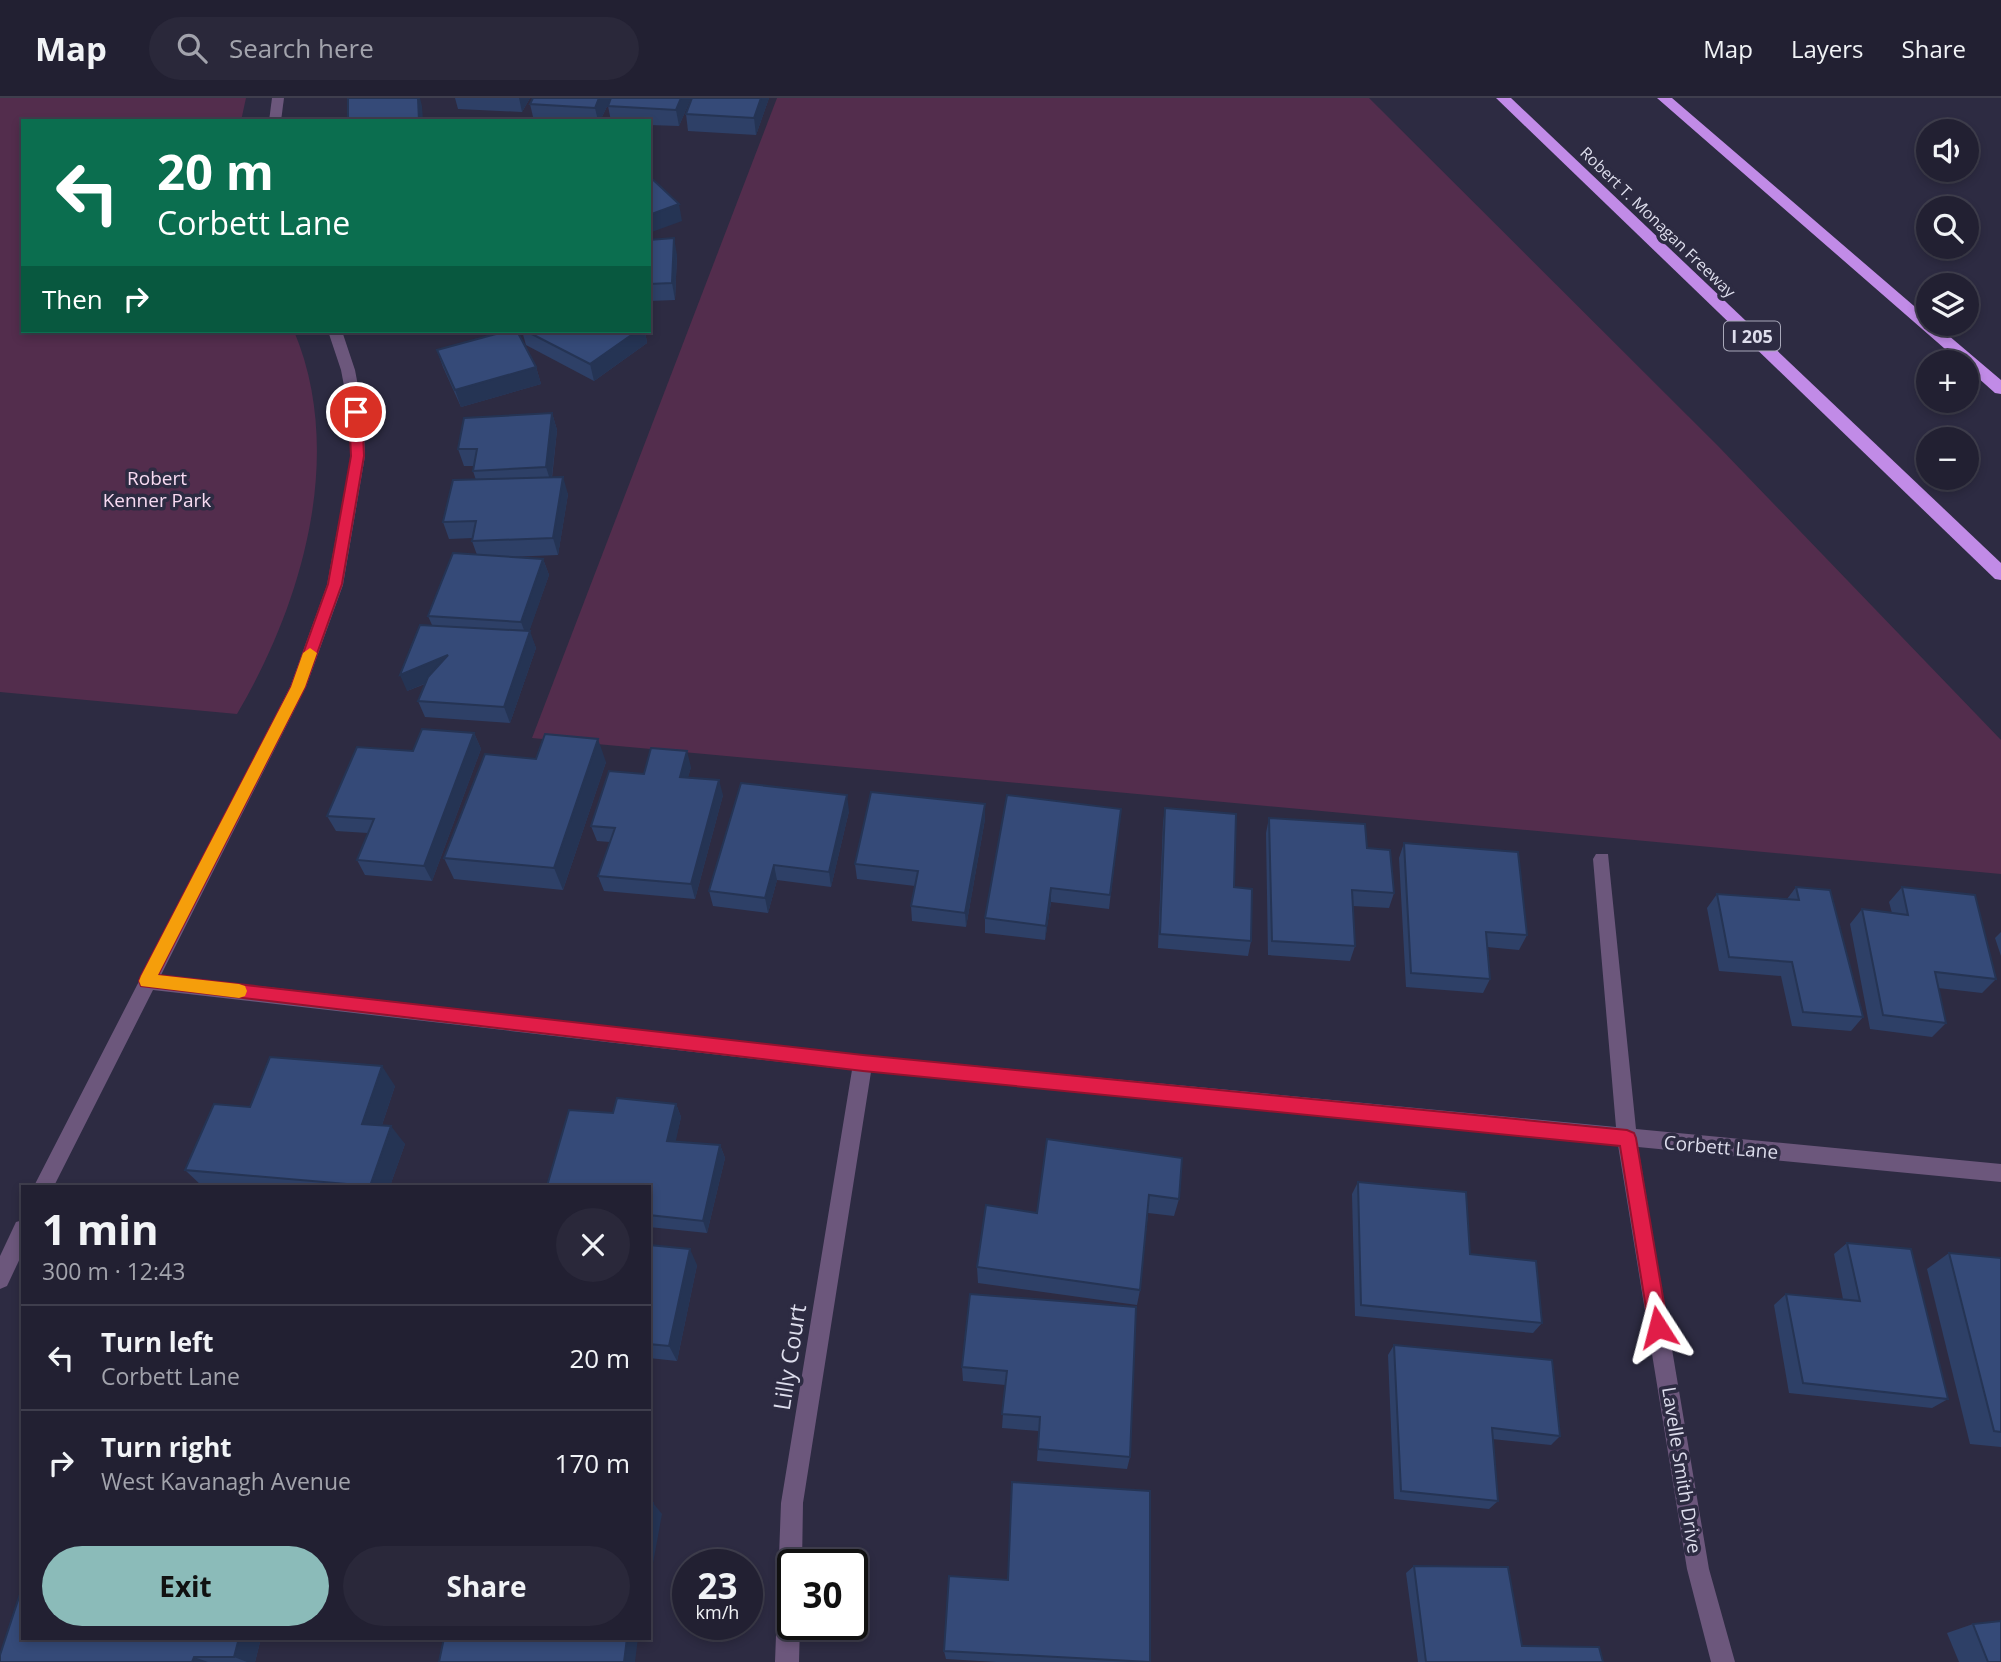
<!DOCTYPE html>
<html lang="en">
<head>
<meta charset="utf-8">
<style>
  body { margin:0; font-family:"Open Sans",sans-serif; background:#2a283a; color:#f1f3f6; height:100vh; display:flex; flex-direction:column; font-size:26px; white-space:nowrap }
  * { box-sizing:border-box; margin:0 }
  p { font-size:23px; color:#a2a3ac }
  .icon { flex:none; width:38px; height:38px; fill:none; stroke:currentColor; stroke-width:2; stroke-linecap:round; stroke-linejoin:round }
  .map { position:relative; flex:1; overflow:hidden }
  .side { position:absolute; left:21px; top:1087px; width:630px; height:455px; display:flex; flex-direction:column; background:#222032; border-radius:0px; box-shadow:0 4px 10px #0003,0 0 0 2px #3f3e4d }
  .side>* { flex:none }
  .hud { position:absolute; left:21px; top:21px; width:630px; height:214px; border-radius:0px; box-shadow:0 4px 10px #0003,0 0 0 2px #3f3e4d; background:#0b6e4f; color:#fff; overflow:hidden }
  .controls { position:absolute; left:1916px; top:21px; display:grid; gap:14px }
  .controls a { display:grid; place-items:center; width:63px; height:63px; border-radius:50%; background:#222032; box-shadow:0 4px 10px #0003,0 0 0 2px #3f3e4d; font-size:35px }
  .speed { position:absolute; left:672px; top:1451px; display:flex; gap:14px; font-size:35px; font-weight:700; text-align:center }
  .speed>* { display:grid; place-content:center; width:91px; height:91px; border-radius:50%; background:#222032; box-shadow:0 4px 10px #0003,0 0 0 2px #3f3e4d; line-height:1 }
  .speed small { font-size:18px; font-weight:400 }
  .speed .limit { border:4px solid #111; border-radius:10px; background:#fff; color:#111 }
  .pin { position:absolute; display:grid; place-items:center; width:60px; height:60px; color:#fff; margin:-30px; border:4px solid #fff; border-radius:50%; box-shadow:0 2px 7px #0007 }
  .me { position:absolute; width:77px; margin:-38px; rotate:351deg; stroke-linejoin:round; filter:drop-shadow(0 0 5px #0008) }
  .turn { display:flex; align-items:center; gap:24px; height:147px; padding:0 21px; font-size:32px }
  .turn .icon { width:91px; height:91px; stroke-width:2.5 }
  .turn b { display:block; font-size:49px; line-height:60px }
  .then { display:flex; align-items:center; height:66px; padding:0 21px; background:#0003; gap:14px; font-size:26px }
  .round { display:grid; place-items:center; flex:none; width:74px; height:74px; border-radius:37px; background:#2a283a }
  .overview { display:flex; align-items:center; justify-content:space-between; height:119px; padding:0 21px }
  h1 { font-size:42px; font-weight:700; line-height:52px }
  .cta { display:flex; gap:14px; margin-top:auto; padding:14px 21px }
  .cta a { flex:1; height:80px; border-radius:42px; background:#8bbbb9; color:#111; font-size:28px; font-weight:700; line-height:80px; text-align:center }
  .cta a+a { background:#2a283a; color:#f1f3f6 }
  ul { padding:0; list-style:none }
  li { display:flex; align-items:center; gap:21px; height:105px; padding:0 21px; border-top:2px solid #3f3e4d }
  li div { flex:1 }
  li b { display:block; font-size:26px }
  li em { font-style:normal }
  header { display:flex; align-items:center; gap:42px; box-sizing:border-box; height:98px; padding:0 35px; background:#222032; border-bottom:2px solid #3f3e4d }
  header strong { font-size:33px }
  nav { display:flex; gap:38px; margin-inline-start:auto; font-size:24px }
  .search { width:490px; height:63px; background:#2a283a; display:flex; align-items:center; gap:18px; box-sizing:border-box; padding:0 24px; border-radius:38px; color:#a2a3ac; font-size:26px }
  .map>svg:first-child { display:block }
</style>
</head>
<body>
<header>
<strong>Map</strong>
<div class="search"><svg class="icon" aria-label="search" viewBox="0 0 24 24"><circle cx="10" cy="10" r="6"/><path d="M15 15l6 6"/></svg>Search here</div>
<nav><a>Map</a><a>Layers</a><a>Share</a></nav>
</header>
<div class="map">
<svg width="2001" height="1564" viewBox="0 0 2001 1564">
  <rect width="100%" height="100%" fill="#2d2b42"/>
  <g fill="#532d4d">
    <path d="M0,0h246l-5,23h-218v210h271c52,124 8,273 -57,383l-237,-22z"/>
    <path d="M777,0h592l349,348 283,294v134l-1469,-136z"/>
  </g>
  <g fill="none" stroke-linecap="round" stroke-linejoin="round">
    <g fill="#6c577c" fill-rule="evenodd">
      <path d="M272,0h12l-3,23h-12z"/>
      <path d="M328,233h14l13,39 8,42 2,44 -22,129 -37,102 -145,288 702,80 753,72 -23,-268 3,-5h12l28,275 365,35v18l-363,-35 71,422 26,93h-24l-24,-93 -69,-424 -747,-73 -68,431 -1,61h-9v60h7l-1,38h-24l6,-159 71,-433 -699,-80 -99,196h-20l256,-499 37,-102 24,-129 -2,-44 -8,-42z"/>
      <path d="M23,1122v32l-16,34 -7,3v-33l16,-34z"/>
    </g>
    <g fill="#c18be7" fill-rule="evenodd">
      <path d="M1496,0h15l490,465v17l-6,-1z"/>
      <path d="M1657,0h15l256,220v6h7l66,56v14l-6,-1 -28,-25v-6h-7z"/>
    </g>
  </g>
  <g fill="#2e4067">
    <path d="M455,0h75l-8,14 -64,-3z"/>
    <path d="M611,0l-11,23h-66l-4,-17z"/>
    <path d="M611,0h80l-12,28 -30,-1v-4h-38l-3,-15z"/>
    <path d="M769,0l-13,37 -68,-4 -2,-17z"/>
    <path d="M649,142l28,15 -2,45 -26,1z"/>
    <path d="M522,233h123l2,12 -53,38 -68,-36z"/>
    <path d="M437,252l99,17 5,17 -80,23 -18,-40z"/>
    <path d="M552,315l5,17 -5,48 16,16 -10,61 -50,2 35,2 6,16 -20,56 7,17 -26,75 -85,-6 -7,-16 7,-17 -18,7 25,-66 -4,-9 49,-61 -5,-14 1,-3 -24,1 -6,-17 33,-42 -3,-9 1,-5h-10l-6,-17z"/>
    <path d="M474,635l7,16 -49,132 -67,-6 -8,-15 11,-27 -32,-2 -9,-15 86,-65z"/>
    <path d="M536,661l70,3 -43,128 -109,-11 -10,-21z"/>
    <path d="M691,669l-3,10 35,18 -28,104 -91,-8 -6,-15 12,-34 -13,-1 -6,-15 53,-52z"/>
    <path d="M985,706v15l-19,108 -54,-6 -1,-15 4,-20 -58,-7 -2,-15z"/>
    <path d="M1165,710l69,79 17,54 -3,15 -90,-8 5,-125z"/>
    <path d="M1121,711l-12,100 -58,-7 -6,38 -60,-7v-15z"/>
    <path d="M849,713l-18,76 -54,-7 -9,33 -55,-7 -4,-15z"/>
    <path d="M1269,720l98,30 27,45 -5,15 -36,-2 2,40 -5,15 -82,-6 -2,-122z"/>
    <path d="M1404,745l123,92 -8,15 -32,-3 3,32 -7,14 -77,-6 -7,-129z"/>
    <path d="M1796,789l67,130 -12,14 -59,-5 -11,-50 -62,-5 -12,-63 10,-14 70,5z"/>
    <path d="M1902,789l94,92 -14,14 -44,-5 8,35 -14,14 -62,-8 -20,-105 12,-15 30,4 -3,-11z"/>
    <path d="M2001,834v24l-6,-18z"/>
    <path d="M395,988l-13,39 23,19 -15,42h-188l-17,-16 65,-63z"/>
    <path d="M676,1006l5,13 -6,25 45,3 5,13 -18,75 -58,-6v-41l-36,-73z"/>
    <path d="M1047,1041l132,60 -5,17 -26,-3 -8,77 -3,15 -159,-22 -1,-16 60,-54z"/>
    <path d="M1358,1084l112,72 72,69 -9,10 -178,-17 -3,-122z"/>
    <path d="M1847,1145l101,156 -16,9 -143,-15 -15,-88 12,-11 57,5 -9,-45z"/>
    <path d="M649,1147l48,20 -20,96 -28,-3z"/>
    <path d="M1949,1155l52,5v189l-31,-3 -43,-175z"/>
    <path d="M970,1196l160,163 -3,12 -90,-8 2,-30 -37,-3 3,-43 -42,-4 -1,-14z"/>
    <path d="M1394,1247l166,91 -9,9 -59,-6 6,62 -9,8 -95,-10 -6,-144z"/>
    <path d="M1414,1468l108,80 81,16h-185l-12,-89z"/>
    <path d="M1008,1482l142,82h-154l-50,-3 -2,-8z"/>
    <path d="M1973,1526l28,38h-42l-12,-29z"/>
    <path d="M23,1540h238l-6,24h-255z"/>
  </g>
  <g fill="#253454">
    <path d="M418,0h2l2,8 1,15h-4z"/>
    <path d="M519,0h11l-8,14z"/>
    <path d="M599,0h12l-11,23h-2l-3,-13z"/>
    <path d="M681,0h10l-12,28 -3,-16z"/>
    <path d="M761,0h8l-13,37 -2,-17z"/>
    <path d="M679,106l3,17 -33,12v-18z"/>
    <path d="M674,140l3,17 -2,45 -3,-17z"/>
    <path d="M637,233h8l2,12 -53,38 -4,-17z"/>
    <path d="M536,269l5,17 -80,23 -6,-17z"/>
    <path d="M552,315l5,17 -6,53 -5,-16z"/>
    <path d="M563,379l5,17 -10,61 -5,-17z"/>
    <path d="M543,461l6,16 -22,63 -6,-16z"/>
    <path d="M530,533l6,17 -26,75 -6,-16z"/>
    <path d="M448,557l7,16 -48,20 -7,-16z"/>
    <path d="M474,635l7,16 -49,132 -8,-15z"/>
    <path d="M598,641l8,23 -43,128 -9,-22z"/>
    <path d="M687,653l4,16 -7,25 -4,-15z"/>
    <path d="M719,682l4,15 -28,104 -4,-15z"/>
    <path d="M847,697l2,16 -18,76 -2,-15z"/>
    <path d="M985,706v15l-19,108 -1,-14z"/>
    <path d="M774,767l3,15 -9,33 -3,-15z"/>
    <path d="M1051,790v14l-6,38 1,-14z"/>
    <path d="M382,968l13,20 -19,57 -14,-19z"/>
    <path d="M676,1006l5,13 -8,37 -6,-13z"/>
    <path d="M391,1028l14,18 -15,42h-20z"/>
    <path d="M720,1047l5,13 -18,75 -4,-12z"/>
    <path d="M690,1151l7,16 -20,96 -8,-15z"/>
    <path d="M653,1405l9,11 -13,71v-61z"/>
    <path d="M239,1540h22l-6,24h-8l-13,-5z"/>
    <path d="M627,1540h11l-3,24h-11z"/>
    <path d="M194,1559l14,5h-16z"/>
  </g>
  <g fill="#354a78" stroke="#253454" stroke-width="2">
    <path d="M348,0h70l1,23h-71z"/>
    <path d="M533,0h66l-4,10 -65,-4z"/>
    <path d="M611,0h70l-5,12 -68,-4z"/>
    <path d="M692,0h69l-7,20 -68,-4z"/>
    <path d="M649,78l30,28 -30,11z"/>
    <path d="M674,140l-2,45 -23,1v-44z"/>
    <path d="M507,233h10l19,36 -81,23 -18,-40z"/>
    <path d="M526,233h111l-47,33z"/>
    <path d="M552,315l-6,54 -73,4 4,-22h-19l6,-31z"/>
    <path d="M563,379l-10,61 -81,3 4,-20 -33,1 10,-42z"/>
    <path d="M453,455l90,6 -22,63 -93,-6z"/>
    <path d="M420,527l110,6 -26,76 -86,-6 10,-24 20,-22 -48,20z"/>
    <path d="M422,631l52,4 -50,133 -67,-6 17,-41 -47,-3 30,-69 56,4z"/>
    <path d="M545,636l53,5 -44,129 -110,-10 41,-104 51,5z"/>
    <path d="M651,650l36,3 -7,26 39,3 -28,104 -93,-8 17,-48 -24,-2 18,-55 35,3z"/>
    <path d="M741,685l106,12 -18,77 -55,-7 -9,33 -56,-7z"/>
    <path d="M871,694l114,12 -20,109 -54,-7 7,-35 -63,-7z"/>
    <path d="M1007,697l114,14 -11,86 -59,-7 -5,38 -61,-8z"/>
    <path d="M1165,710l71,6 -2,73 18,2 -1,52 -91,-7z"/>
    <path d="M1269,720l96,6 2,24 23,2 4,43 -42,-3 3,56 -83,-5z"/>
    <path d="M1404,745l114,9 9,83 -41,-3 4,47 -79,-6z"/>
    <path d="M1796,789l34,3 33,127 -60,-5 -11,-50 -63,-5 -12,-63 82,6z"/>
    <path d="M1902,789l73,8 21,84 -61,-7 11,51 -63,-8 -21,-106 46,6z"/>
    <path d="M270,959l112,9 -20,58 29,2 -21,60 -185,-16 29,-66 36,3z"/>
    <path d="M617,1000l59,6 -9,37 53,4 -17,76 -54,-6v-29h-102l22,-76 44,3z"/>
    <path d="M1047,1041l135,19 -3,41 -30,-4 -9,95 -163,-23 9,-62 51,8z"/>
    <path d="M1358,1084l108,10 4,62 66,7 6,62 -181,-18z"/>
    <path d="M1847,1145l64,6 37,150 -145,-16 -17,-89 74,7z"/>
    <path d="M649,1147l41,4 -21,97 -20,-2z"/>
    <path d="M1949,1155l52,5v174l-7,-1z"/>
    <path d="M970,1196l166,13 -6,150 -92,-8 2,-32 -38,-3 5,-43 -45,-4z"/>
    <path d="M1394,1247l158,15 8,76 -68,-8 6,73 -97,-10z"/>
    <path d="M1012,1384l138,9v171l-206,-11 5,-75 59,4z"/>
    <path d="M649,1404l4,1 -4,21z"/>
    <path d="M1414,1468l94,1 14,79 77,1 4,15h-177z"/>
    <path d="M23,1487v53h216l-5,19h-40l-2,5h-192v-7z"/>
    <path d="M2001,1523v41h-13l-15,-38z"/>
    <path d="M444,1540h183l-3,24h-185z"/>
  </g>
  <path fill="#e11d48" stroke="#92132f" stroke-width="2" d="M356,310l6,4 2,44 -22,128 -37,103 -147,288 705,80 764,75 7,3 2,5 32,189 -3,7 -7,2 -6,-2 -3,-7 -29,-181 -757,-75 -722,-85 -2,-5 2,-5 150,-289 37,-103 23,-128 -2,-44z"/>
  <path fill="#f59e0b" d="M310,550l7,5 -12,34 -147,288 81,9 6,2 2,5 -2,5 -6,2 -98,-12 -2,-5 2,-5 150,-289 12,-34z"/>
  <g text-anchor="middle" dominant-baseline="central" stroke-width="7" stroke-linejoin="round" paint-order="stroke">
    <g font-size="16" fill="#ddddec" stroke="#2d2b42">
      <text transform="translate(1658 124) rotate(44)">Robert T. Monagan Freeway</text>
    </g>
    <rect fill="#2d2b42" stroke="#a8a8b9" stroke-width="2" x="1724" y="223.5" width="56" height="29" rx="5"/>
    <g font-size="18" font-weight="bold" fill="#ddddec">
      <text x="1752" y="238">I 205</text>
    </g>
    <g font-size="19" fill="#f7daf1" stroke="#2d2b42">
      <text x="157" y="380">Robert<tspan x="157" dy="22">Kenner Park</tspan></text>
    </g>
    <g font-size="19" fill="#ddddec" stroke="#2d2b42">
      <text transform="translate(1721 1049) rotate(5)">Corbett Lane</text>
      <text transform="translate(1682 1372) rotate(81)">Lavelle Smith Drive</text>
    </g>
    <g font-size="23" fill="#ddddec" stroke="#2d2b42">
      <text transform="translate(789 1259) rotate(-81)">Lilly Court</text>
    </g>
  </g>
</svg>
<div class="controls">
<a><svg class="icon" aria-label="sound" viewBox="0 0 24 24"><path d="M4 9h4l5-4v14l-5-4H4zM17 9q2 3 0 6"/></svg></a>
<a><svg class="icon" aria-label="search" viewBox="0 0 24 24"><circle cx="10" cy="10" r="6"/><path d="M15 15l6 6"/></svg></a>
<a><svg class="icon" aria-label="layers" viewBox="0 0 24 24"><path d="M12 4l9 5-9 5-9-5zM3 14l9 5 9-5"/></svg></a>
<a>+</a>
<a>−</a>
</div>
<div class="speed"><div>23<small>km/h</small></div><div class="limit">30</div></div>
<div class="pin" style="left:356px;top:314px;background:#d93025"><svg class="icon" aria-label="arrive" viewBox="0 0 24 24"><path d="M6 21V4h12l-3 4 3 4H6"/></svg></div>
<svg class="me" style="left:1658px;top:1229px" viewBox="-20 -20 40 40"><path d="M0-17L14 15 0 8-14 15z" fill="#e11d48" stroke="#fff" stroke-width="4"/></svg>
<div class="hud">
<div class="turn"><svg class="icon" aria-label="left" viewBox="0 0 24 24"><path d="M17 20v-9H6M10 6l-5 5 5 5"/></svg><div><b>20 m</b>Corbett Lane</div></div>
<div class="then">Then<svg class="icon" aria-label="right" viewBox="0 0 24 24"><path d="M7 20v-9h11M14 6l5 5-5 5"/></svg></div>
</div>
<section class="side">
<div class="overview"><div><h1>1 min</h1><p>300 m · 12:43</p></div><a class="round"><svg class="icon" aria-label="close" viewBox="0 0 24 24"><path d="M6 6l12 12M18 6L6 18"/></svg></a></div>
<ul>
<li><svg class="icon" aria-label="left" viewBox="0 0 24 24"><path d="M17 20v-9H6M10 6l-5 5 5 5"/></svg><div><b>Turn left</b><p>Corbett Lane</p></div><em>20 m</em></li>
<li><svg class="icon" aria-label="right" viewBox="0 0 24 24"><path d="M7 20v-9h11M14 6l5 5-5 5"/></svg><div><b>Turn right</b><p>West Kavanagh Avenue</p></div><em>170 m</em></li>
</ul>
<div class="cta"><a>Exit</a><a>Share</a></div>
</section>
</div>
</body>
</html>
